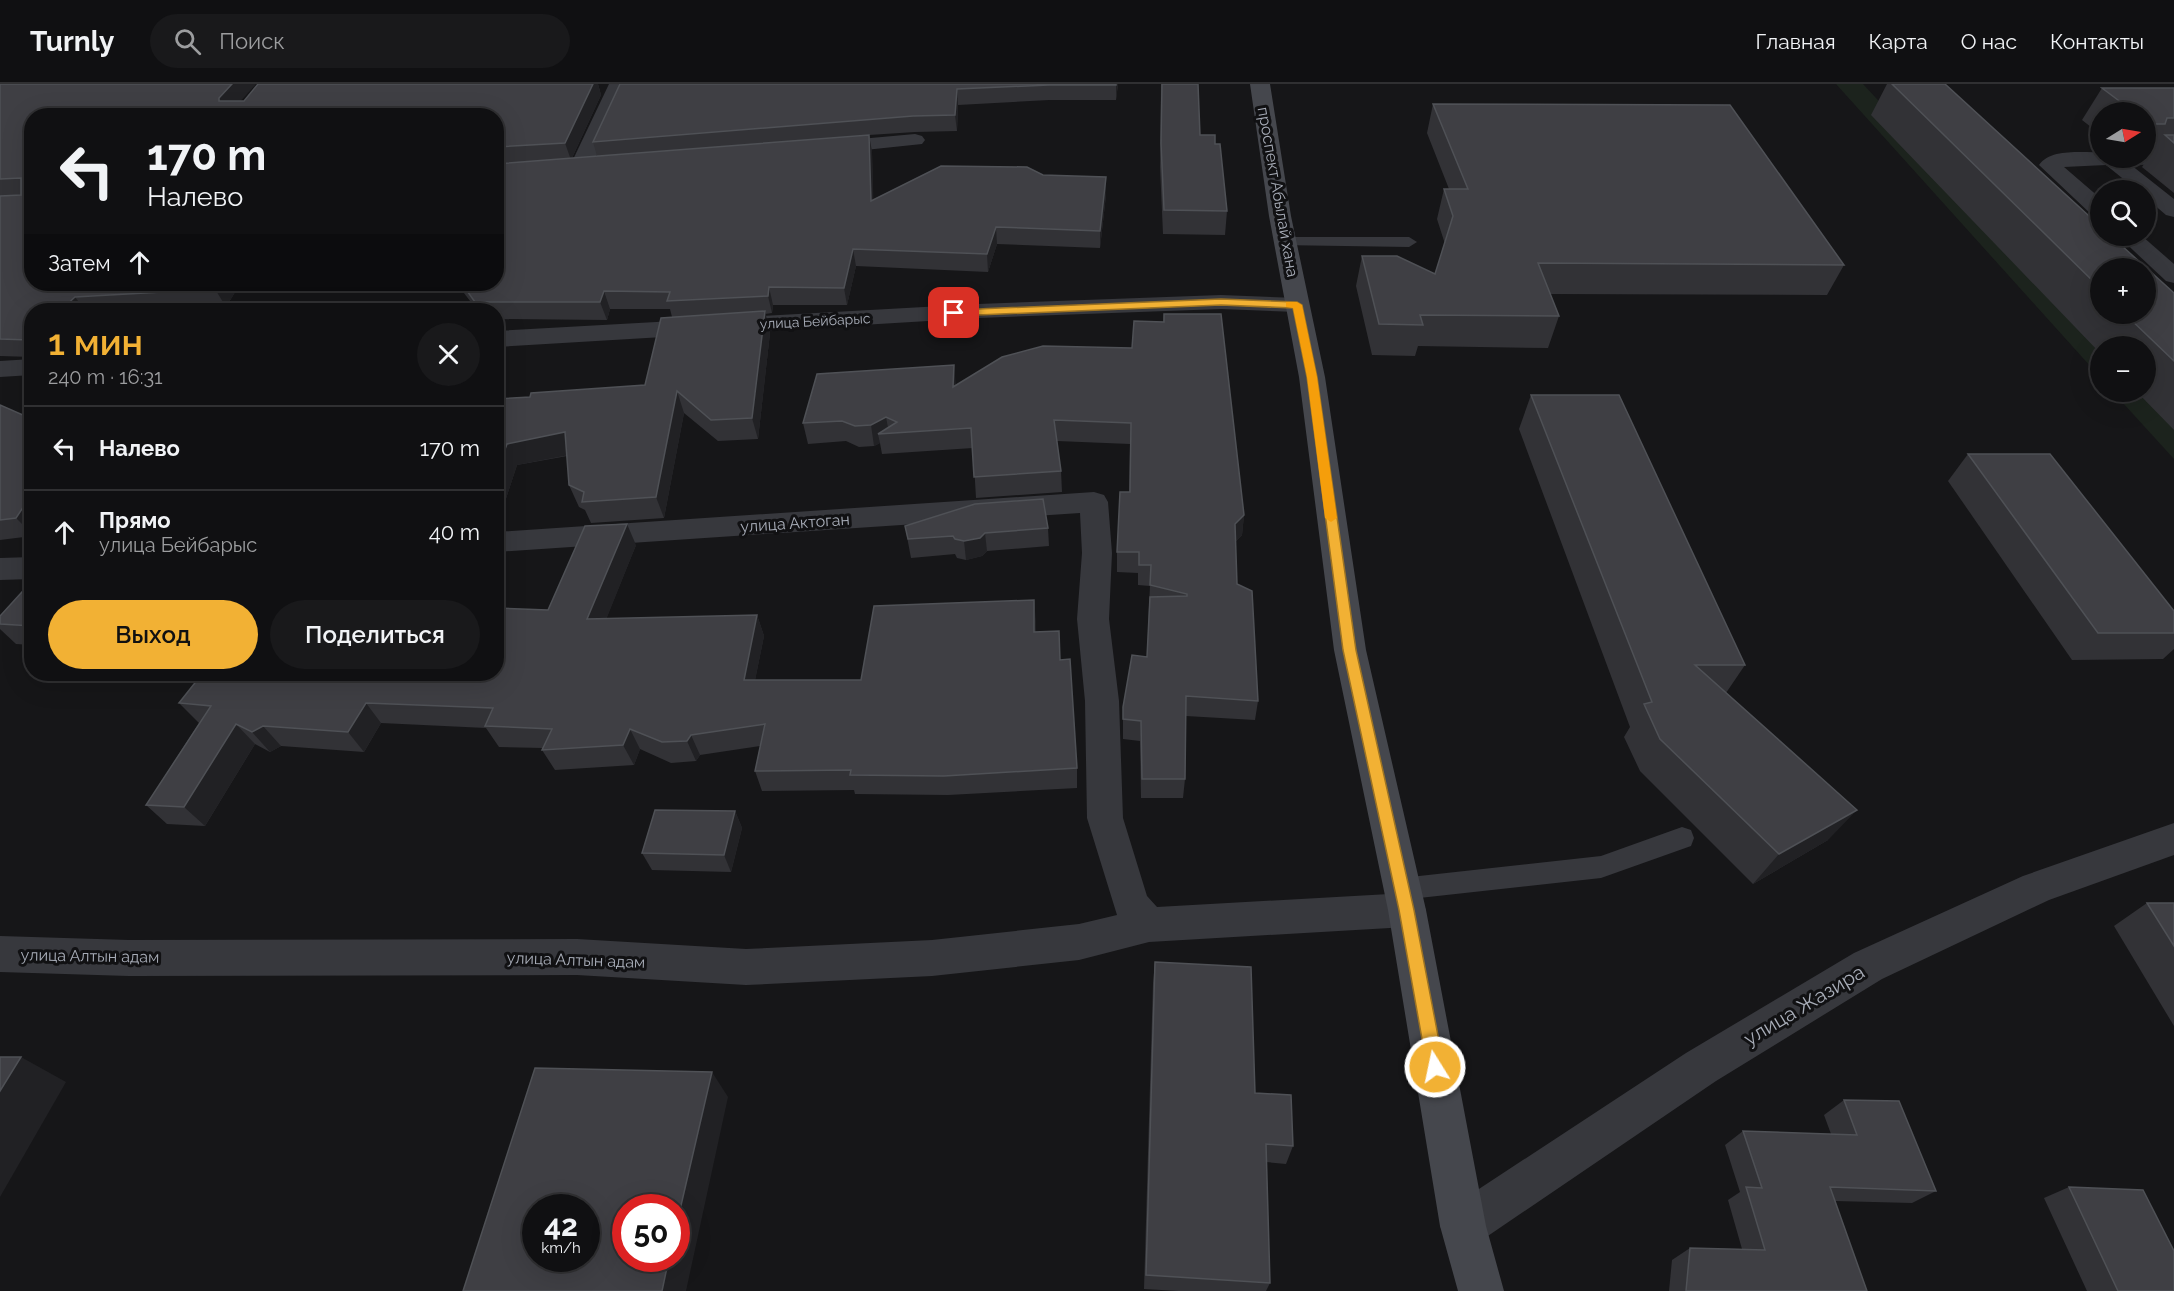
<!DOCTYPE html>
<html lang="ru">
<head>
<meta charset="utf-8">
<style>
  body { margin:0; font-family:Raleway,sans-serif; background:#19191b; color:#f1f3f6; height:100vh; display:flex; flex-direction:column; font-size:22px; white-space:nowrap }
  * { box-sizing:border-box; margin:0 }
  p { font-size:20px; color:#9c9d9f }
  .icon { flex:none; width:33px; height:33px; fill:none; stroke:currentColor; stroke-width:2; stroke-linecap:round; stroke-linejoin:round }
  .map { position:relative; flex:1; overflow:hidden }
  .panel { position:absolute; left:24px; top:219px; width:480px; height:378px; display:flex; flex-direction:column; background:#101012; border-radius:24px; box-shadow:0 6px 24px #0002,0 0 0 2px #303032 }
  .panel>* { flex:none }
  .banner { position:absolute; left:24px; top:24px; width:480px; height:183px; border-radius:24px; box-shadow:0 6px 24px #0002,0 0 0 2px #303032; background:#101012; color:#f1f3f6; overflow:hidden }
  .needle { width:39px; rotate:79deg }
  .controls { position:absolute; left:2090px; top:18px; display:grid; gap:12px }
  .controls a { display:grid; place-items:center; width:66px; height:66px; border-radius:50%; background:#101012; box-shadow:0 6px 24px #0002,0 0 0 2px #303032; font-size:30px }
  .speed { position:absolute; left:522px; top:1110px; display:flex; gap:12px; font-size:30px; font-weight:700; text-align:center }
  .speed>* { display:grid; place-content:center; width:78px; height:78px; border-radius:50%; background:#101012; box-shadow:0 6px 24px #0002,0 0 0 2px #303032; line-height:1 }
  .speed small { font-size:15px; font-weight:400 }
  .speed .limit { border:9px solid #d22; background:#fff; color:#111 }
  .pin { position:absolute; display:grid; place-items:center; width:51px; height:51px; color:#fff; margin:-26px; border-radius:12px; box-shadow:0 3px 9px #0006 }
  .me { position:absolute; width:66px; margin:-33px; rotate:350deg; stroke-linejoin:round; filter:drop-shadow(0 0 4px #0008) }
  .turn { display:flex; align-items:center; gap:21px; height:126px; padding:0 24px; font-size:27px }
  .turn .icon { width:78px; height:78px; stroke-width:2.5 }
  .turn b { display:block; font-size:42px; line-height:51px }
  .then { display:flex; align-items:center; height:57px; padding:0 24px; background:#0003; gap:12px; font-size:22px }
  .round { display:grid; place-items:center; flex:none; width:63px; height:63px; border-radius:32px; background:#19191b }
  .summary { display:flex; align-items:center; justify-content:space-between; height:102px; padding:0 24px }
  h1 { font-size:36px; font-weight:600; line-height:45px; color:#f2b134 }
  .action { display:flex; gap:12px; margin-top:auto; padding:12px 24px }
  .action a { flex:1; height:69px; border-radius:36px; background:#f2b134; color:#111; font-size:24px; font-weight:600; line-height:69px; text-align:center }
  .action a+a { background:#19191b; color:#f1f3f6 }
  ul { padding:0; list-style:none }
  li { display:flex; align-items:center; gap:18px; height:84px; padding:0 24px; border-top:2px solid #303032 }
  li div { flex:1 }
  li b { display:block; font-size:22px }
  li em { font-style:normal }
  header { display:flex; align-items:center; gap:36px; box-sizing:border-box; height:84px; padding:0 30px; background:#101012; border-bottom:2px solid #303032 }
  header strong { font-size:28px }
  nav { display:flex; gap:33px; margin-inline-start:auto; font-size:21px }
  .search { width:420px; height:54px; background:#19191b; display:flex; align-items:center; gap:15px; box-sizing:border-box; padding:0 21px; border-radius:33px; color:#9c9d9f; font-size:22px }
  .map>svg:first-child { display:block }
</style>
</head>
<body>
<header>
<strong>Turnly</strong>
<div class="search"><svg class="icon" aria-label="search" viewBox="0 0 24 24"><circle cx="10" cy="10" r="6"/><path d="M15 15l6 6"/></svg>Поиск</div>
<nav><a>Главная</a><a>Карта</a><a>О нас</a><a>Контакты</a></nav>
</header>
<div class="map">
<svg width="2174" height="1207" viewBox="0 0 2174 1207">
  <rect width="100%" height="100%" fill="#161618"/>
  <g fill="#1c231d">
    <path d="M1836,0h27l243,262h-6v31z"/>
    <path d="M2113,308h32l29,27v40z"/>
  </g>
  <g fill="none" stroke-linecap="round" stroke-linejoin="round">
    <g fill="#37383d" fill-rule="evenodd">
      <path d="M1285,153h124l8,5 -8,5 -130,-2 -2,-3 2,-3z"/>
      <path d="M1682,743l9,3 3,8 -3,8 -90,32 -200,22 -9,-3 -4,-8 4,-8 9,-3 200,-22z"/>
    </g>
    <g fill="#37383d" fill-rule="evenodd">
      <path d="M609,0h20l-38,84 -3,5 -8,1 -8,-1 -3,-5z"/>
      <path d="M915,50l7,2 3,4 -3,4 -95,10 -7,-2 -3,-4 3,-4 7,-2z"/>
      <path d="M2100,68v6h45v-6h29v12l-43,1 43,34v18l-8,-2 -21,-18v-7h-8l-31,-25 -42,2 36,31v19l-8,-2 -53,-50c12,-17 43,-12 61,-13z"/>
      <path d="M2118,152h24l32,28v19l-8,-2z"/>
      <path d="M1221,211l76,3 9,2 3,5 -3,5 -9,2 -76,-3 -243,9 -482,29v-16l482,-27z"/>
      <path d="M32,275v16l-32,2v-16z"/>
      <path d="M1094,408l10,3 4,7 4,51 -3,66 10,82 4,117 24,78 10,11 250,-14 13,5 6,12 -6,12 -13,5 -258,15 -70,18 -147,16 -186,9 -169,-10 -448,1 -129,-4v-36l129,4 448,-1 169,10 186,-9 147,-16 38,-9 -30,-97 -2,-117 -8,-82 5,-66 -2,-40 -584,39v-20z"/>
      <path d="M32,473v22l-32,1v-22z"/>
      <path d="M2174,739v32l-125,45 -167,79 -166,102 -237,161 -16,7 -16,-7 -7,-16 7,-16 239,-157 168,-100 169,-77z"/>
    </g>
    <path fill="#45474d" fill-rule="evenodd" d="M1250,0h20l21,132 34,161 41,273 60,260 60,316 18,65h-46l-18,-65 -52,-316 -54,-260 -35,-273 -30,-161z"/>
  </g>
  <g fill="#323236" fill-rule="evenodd">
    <path d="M0,0l241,17h3l14,-17h340l3,11 -29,63 25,-2 -4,-14 27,-58h498l-2,16h-67l-91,5 -1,26 -42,1 -46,3 3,17 1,48 170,-25 63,2v18l-6,53 -103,-4 -9,28 -132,-6 -9,39h-74l-1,8 -7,1 5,19 -12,106 -40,2 -34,-28 -20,105 -73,5 -6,-13 -6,-3 -10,-22 -2,-29 -50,9 -21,64v-130l34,-2 115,-12 27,-68 -2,-8h-60l-3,11 -111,-1v-9h-19l-20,-26h39v-168l-464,168h208l-14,23 -65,3h-129v47l-32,-1z"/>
    <path d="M1161,0h37l2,51 15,9 12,67 -2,24 -62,-1 -3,-67z"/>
    <path d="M1887,0h58l229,209v137l-37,-38h8v-46h-45v7l-229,-238zM2100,184l45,46h-45z"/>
    <path d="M2102,4h72v105l-32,-26 12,-17h-7l-2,3v-41h-45v22l-18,-14z"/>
    <path d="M1433,20l411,161 -17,30 -277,-1 9,22 -11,32 -130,-2 -3,10 -43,-1 -16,-69 6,-30 73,18 10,-30 -8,-25 7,-30h5l-22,-56z"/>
    <path d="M1164,230l80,201 -2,20 -7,7 2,42 21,117 -3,19 -69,-4 -1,63 -2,19h-42l-1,-57 -17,-2v-32l24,-50 2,-52 1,-19 -12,-1v-12l-21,-1v-20l12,-60 1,-48 -73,-3 4,30 1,21 -86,6 -3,-50 -91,6 -2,-11 -6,3 -15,1 -13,-6 -38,3 -5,-21 153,-38 176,-37 31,-26z"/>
    <path d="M1531,311l214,270 -19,28 102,147 -75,44 -113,-113 -16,-34 6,-10 -111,-298z"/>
    <path d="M0,321l32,14v117l-32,4z"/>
    <path d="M1968,370l206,157v38l-11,10 -91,1 -124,-179z"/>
    <path d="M905,442l143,2 1,18 -62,5 -5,5 -16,4 -9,-2 -2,-4 -44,4z"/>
    <path d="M636,461l-30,74 151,-4 7,21 -9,44h106l173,-80 2,32 24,28 17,108v20l-129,7 -93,-1 -1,-4 -92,1 -7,-20 5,-25 -60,9 -4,6 -25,2 -31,-14 -6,16 -79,5 -13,-20 1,-2 -44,-1 -13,-19 -105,-5 -17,29 -83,-6 -11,6 -15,-8 -50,82 -38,-2 -21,-19 53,-82 -20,-20 369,-93z"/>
    <path d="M32,497v64l-16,-1 -16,-15v-13z"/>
    <path d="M735,727l7,17 -11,44 -79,-2 -10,-17z"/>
    <path d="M2147,819h27v123l-60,-100z"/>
    <path d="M1155,878l100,131 38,53 -7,18 -20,-2 4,121 -4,8h-88l-34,-2 9,-306z"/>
    <path d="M1844,1016l92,91 -24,12 -77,-2 32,90h-198l3,-31 18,-12 52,1 -14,-49 12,-8 -15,-47 18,-14 88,3 -7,-19z"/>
    <path d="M2069,1103l105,104h-87l-43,-93z"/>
  </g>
  <g fill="#212124">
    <path d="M232,0h24l-28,31 -9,-14v-3z"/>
    <path d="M593,0h5l3,11 -30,65 -6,-17z"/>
    <path d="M1116,0h2l-2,16z"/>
    <path d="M957,5l1,16 -1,26 -2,-16z"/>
    <path d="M869,51l3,17 2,66 -3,-17z"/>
    <path d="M1106,93v18l-6,53v-17z"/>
    <path d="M996,143l1,17 -9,28 -1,-18z"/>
    <path d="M853,165l3,17 -9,39 -3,-17z"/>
    <path d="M218,200h22l-14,23 -11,-18z"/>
    <path d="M769,203l4,18 -1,8 -4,-17z"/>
    <path d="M604,207l6,18 -3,11 -7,-18z"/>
    <path d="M75,213l10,13h-24z"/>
    <path d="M765,227l5,22 -12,106 -6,-21z"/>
    <path d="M954,281l2,21 -3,1z"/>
    <path d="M677,307l7,22 -20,105 -8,-21z"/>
    <path d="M886,333l3,16 -11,1 2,9 -6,3 -3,-21z"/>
    <path d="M565,348l9,22 -57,11 -21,64v-55l11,-30z"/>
    <path d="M32,410v40l-16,-16z"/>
    <path d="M1244,431l-2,20 -10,10 3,-21z"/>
    <path d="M627,440l9,21 -38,95 -11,-21z"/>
    <path d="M985,449l2,18 -5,5 -16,4 -2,-19z"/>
    <path d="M1034,516l2,21 -1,32 -1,-21z"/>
    <path d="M757,531l7,21 -13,64 -7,-20z"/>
    <path d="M366,619l15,20 -17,29 -16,-20z"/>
    <path d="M236,640l19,20 -50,82 -21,-19z"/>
    <path d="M263,642l18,20 -11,6 -18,-20z"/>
    <path d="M630,645l10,20 -6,16 -11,-20z"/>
    <path d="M691,651l9,20 -4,6 -9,-20z"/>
    <path d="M1857,726l-29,30 -75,44 26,-30z"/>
    <path d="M735,727l7,17 -11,44 -7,-17z"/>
    <path d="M21,973l45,25 -66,115v-106z"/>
    <path d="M712,988l16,25 -42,194h-24l7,-33h7v-31z"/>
  </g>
  <g fill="#3f3f44" stroke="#4f5156" stroke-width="1.5" fill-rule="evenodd">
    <path d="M0,0h232l-13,14v3h25l14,-17h335l-28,59 -69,4v-31h-464v168h186l-3,5 -140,8 -14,13h-29v29l-2,1 -30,-1v-143l21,-1v-17l-21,1z"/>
    <path d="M620,0h496v1h-67l-92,4 -2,26 -42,1 -320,26z"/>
    <path d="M1162,0h36l2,51h15v9h5l7,67 -63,-1 -3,-67z"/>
    <path d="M1892,0h53l155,142v10h11l63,57v68l-49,-47h20v-46h-45v20z"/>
    <path d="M2102,4h72v30h-7l-2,6h-15l-5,-3v-9h-11z"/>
    <path d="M1433,20l297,1 114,160 -306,-2 21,53 -139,-1 3,10 -44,-1 -17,-68h35l38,18 18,-58 -9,-27h24z"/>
    <path d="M869,51l2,66 70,-35 86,1 16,8 63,2 -6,54 -104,-4 -9,27 -134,-5 -9,39 -75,-1 -1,9 -101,5 3,-9 -66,-1 -4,11h-125l-13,-18h34v-120z"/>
    <path d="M2165,51h9v8z"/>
    <path d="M765,227l-13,107 -41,2 -34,-29 -21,106 -74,5 2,-10 -15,-7 -4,-53 -58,12 -11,30v-75l34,-2 1,-4 114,-8 16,-67z"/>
    <path d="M1164,230h57l23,201 -9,9 2,60 15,7 6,110 -72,-5 -1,83h-43l-1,-58 -18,-2v-12l9,-52 15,2 3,-60 37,-1v-2l-37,-9 1,-20h-12v-13h-22l3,-60h10l1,-69 -77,-3 7,51 -87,6 -3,-49 -93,6 19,-12 -11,-5 -15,8 -16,1 -13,-5 -39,2 14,-49 137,-9 -1,22 49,-30 41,-11 89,2 2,-27 30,1z"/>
    <path d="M1531,311h88l126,270h-50l162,145 -78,44 -119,-115 -16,-35 8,-2z"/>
    <path d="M0,321l32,14v75l-16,24 -16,2z"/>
    <path d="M1968,370h82l124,157v22h-76z"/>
    <path d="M1043,415l5,29 -63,5 -5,5 -16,3 -9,-2 -2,-3 -45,3 -3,-13 70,-22z"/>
    <path d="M627,440l-40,95 170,-4 -13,65h117l13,-74 160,-6v32l25,-1 1,29 10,-1 7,109 -133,8 -94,-1 1,-5 -96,1 10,-47 -74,11 -4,6 -25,1 -32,-13 -7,16 -81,5 10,-21 -67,-3 8,-18 -127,-5 -18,29 -85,-6 -11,6 -16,-8 -52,83 -38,-2 65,-99 -32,-3 23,-29h294v-66l52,2 37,-84z"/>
    <path d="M32,497v45l-32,-2v-8z"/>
    <path d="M655,726l80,1 -11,44 -82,-2z"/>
    <path d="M2147,819h27v43z"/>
    <path d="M1155,878l96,5 4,126 36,2 2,51 -27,-2 4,139 -124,-8z"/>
    <path d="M0,973h21l-21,34z"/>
    <path d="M535,984l177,4 -36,155v-19h-50v50h43l-7,33h-199zM536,1124h50v50h-50z"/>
    <path d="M1844,1016l55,1 37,90 -106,-4 37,104h-181l4,-43 75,2 -19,-63 16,1 -19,-57 114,4z"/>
    <path d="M2069,1103l74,3 31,61v40h-56z"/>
  </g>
  <path fill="#f2b134" stroke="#9d7322" stroke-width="1.5" d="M1221,215l76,3 5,3 15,72 39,273 58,260 30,157 -3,6 -6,2 -6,-2 -2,-6 -28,-157 -56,-260 -36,-273 -14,-69 -72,-3 -267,11 -5,-3 5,-3z"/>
  <path fill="#f59e0b" d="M1286,218h11l5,3 15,72 20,141 -6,4 -6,-4 -18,-141 -14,-69 -7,-1z"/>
  <g text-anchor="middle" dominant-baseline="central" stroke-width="6" stroke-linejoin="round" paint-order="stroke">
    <g font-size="14" fill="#a8adb8" stroke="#111113">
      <text transform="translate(815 237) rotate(-3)">улица Бейбарыс</text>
    </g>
    <g font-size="16" fill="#a8adb8" stroke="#111113">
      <text transform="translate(1278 108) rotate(80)">проспект Абылай хана</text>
      <text transform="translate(795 439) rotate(-4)">улица Актоган</text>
      <text transform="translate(90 872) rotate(1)">улица Алтын адам</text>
      <text transform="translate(576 876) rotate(2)">улица Алтын адам</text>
    </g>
    <g font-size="20" fill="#a8adb8" stroke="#111113">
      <text transform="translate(1804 921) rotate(-31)">улица Жазира</text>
    </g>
  </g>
</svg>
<div class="controls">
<a><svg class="needle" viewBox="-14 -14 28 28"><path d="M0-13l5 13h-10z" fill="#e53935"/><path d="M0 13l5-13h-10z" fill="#9c9d9f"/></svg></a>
<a><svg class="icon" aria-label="search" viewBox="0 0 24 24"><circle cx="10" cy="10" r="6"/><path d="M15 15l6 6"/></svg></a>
<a>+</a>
<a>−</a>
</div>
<div class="speed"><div>42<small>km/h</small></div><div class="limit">50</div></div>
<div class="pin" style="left:954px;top:229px;background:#d93025"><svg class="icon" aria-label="arrive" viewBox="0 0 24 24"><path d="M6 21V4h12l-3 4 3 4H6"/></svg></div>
<svg class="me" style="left:1435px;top:983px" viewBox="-20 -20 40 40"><circle r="17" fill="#f2b134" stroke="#fff" stroke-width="3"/><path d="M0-11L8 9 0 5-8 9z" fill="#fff"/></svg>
<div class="banner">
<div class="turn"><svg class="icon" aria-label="left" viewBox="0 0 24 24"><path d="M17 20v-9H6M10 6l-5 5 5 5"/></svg><div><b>170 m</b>Налево</div></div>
<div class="then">Затем<svg class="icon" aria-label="ahead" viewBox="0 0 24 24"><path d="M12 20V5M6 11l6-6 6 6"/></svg></div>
</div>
<section class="panel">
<div class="summary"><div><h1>1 мин</h1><p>240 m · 16:31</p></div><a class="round"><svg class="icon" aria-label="close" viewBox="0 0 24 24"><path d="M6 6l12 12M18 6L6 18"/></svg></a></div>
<ul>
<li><svg class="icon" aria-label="left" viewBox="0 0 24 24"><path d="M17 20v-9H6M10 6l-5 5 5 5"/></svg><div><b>Налево</b></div><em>170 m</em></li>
<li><svg class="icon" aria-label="ahead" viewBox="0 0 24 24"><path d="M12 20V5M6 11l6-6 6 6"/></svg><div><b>Прямо</b><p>улица Бейбарыс</p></div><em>40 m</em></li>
</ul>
<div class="action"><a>Выход</a><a>Поделиться</a></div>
</section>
</div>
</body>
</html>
